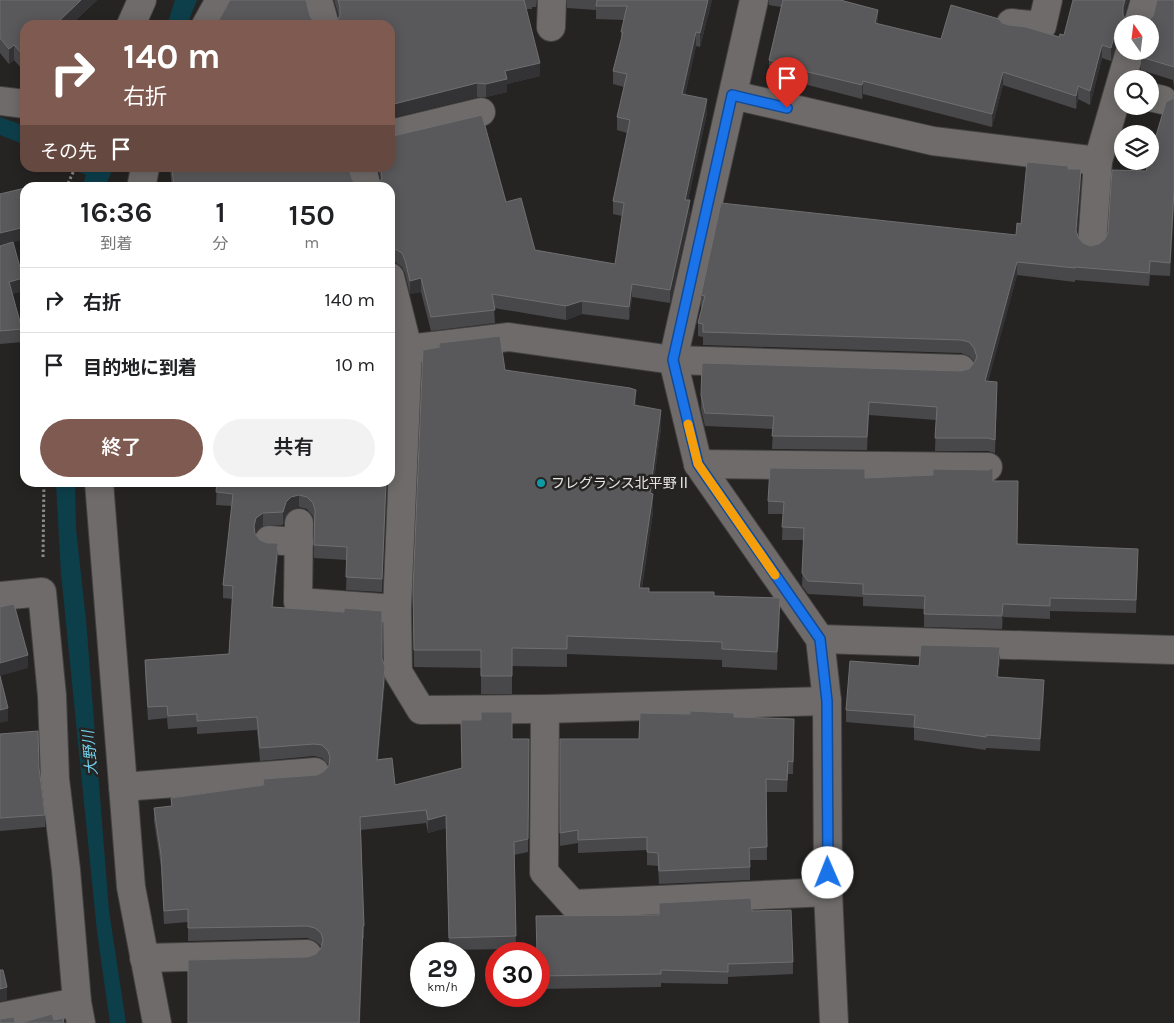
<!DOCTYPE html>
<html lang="ja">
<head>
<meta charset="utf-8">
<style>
  body { margin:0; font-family:Karla,"Noto Sans JP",sans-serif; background:#f2f2f2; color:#202124; height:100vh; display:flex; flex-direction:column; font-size:19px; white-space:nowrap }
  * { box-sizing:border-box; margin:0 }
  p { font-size:16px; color:#757577 }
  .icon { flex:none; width:28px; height:28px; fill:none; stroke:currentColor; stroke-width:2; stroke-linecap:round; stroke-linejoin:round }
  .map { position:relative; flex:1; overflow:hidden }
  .sheet { position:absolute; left:20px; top:182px; width:375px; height:305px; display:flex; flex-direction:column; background:#fff; border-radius:15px; box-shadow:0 2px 12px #0003 }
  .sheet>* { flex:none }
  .banner { position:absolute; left:20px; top:20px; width:375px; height:152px; border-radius:15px; box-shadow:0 2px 12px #0003; background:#7f5a50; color:#fff; overflow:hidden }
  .needle { width:32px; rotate:346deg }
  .tools { position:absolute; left:1114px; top:15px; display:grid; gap:10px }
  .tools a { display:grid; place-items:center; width:45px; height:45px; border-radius:50%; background:#fff; box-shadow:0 2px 12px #0003; font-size:25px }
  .speed { position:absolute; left:410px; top:942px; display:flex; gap:10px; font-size:25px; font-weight:700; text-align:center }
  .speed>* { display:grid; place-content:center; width:65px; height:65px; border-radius:50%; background:#fff; box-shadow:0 2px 12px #0003; line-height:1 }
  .speed small { font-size:12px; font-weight:400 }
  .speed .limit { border:8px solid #d22; background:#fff; color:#111 }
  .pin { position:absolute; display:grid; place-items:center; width:42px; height:42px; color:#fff; margin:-51px -21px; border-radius:50% 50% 50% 0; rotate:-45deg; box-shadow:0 0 5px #0007 }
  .pin .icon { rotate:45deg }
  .me { position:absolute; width:55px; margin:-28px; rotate:359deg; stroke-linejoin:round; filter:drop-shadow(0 0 4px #0008) }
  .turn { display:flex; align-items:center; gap:18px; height:105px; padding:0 20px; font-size:22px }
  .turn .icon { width:65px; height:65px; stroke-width:2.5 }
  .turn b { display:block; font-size:35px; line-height:42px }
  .then { display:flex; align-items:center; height:48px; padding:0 20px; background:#0003; gap:10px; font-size:19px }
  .eta { display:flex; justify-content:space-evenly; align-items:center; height:85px; text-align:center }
  .eta b { font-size:30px; font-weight:600; line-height:35px }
  .primary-button { display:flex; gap:10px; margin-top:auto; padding:10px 20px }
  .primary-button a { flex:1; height:58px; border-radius:30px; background:#7f5a50; color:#fff; font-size:20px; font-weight:600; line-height:58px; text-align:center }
  .primary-button a+a { background:#f2f2f2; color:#202124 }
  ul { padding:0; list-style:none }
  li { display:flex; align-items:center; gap:15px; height:65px; padding:0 20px; border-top:1px solid #e0e0e0 }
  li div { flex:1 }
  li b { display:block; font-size:19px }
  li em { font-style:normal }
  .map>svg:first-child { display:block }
</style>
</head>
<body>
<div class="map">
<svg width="1174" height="1023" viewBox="0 0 1174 1023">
  <rect width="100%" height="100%" fill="#262423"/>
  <g fill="#0d3f4b">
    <path d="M175,0h22l-10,25h-20z"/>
    <path d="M0,117l25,9v19l-25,-10z"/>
    <path d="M71,168h42l-8,19 -23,1 4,-13z"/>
    <path d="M56,483h19l1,46 10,91 23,291 17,112h-16l-13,-92 -36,-358z"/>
  </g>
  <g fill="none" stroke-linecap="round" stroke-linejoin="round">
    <g stroke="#434140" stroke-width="30">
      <g id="minor">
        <path d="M318,0l7,25"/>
        <path d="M754,0l-81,360 25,104 122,175 7,62 1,191 6,131"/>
        <path d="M1011,23l31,3 6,-26"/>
        <path d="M1138,24l7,-24"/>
        <path d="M131,25l11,-25"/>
        <path d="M206,25l14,-25"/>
        <path d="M551,27l1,-27"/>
        <path d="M733,95l200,46 165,20"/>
        <path d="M1150,97l13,3"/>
        <path d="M0,101l25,3"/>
        <path d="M390,134l91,-22"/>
        <path d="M362,168l5,20"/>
        <path d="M141,188l4,-20"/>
        <path d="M1092,244l6,-83 32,-110"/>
        <path d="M390,277l18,72 101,-12 164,23 288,9"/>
        <path d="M390,349h18l-11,260 1,63 23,38 124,-1 282,-8"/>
        <path d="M698,464l290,3"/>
        <path d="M99,482l32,405 26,136"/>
        <path d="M299,523l-1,79 99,7"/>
        <path d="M269,540l30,2"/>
        <path d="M0,596l42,-4 10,104 3,83 11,91 11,132 4,21"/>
        <path d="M820,639l354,11"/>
        <path d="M545,709l-1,163 29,32 255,-12"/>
        <path d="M123,787l192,-15"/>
        <path d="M144,958l163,-4"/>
        <path d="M0,1017l77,-15"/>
      </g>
    </g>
    <g stroke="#8d8b8a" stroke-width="3" stroke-dasharray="2.5 2.5" stroke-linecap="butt">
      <path d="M66,188l9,-20"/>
      <path d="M43,557l1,-75"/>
    </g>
    <use href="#minor" stroke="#6e6b6a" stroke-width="28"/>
  </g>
  <g fill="#48484b">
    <path d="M0,0h97l-74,70 -9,-10 -5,4 -9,-11z"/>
    <path d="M334,0h203l-1,7h-4v2h-6l14,67 -33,8v8l-21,5h-9l-87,21v-93l-54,-2 3,-6z"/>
    <path d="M567,0h145l-12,47 -4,-1 -11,49 22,18 -19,87 2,13 -20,90 -38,-6 -3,23 -47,-6 -16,6 -72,-12 1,15 -64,8 -10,-39 -11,2 -5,-21 -3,-6 -7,-5h-5v-74l-13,-2 4,-6 -3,-12h12l116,34 29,48 80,14 7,-48 -9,-2v-13l14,-68 -10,-3v-13l7,-30 -11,-3v-13l8,-31v-8l3,-12 -28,-1v-9l-29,-2z"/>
    <path d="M769,0h74l35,23v1l63,15 61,-16 7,2 50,12 65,-21 4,8 -13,23 -4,14 -9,-3 -12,47 -12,-6 -2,10 -73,-24 -11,42 -129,-33 -1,5 -58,-15v-3l-35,-7v-14l12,-53 -12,-2z"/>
    <path d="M1174,0v89l-1,-9 -32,-10v-13l9,-6 -2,-29 5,-6z"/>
    <path d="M1174,98v106l-4,72 -20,-1 -1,11 -74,-6v2l-58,-7 -29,106 9,14 -2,58 -7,-2h-53l1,-31 -67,-5 -2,35 -95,-1 1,-20 -68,-3 -4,-17v-14l260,-24 8,-2 6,-7 -6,-6 -8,-3 -258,-8v-8l-5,-1v-13l4,-15h-1v-13l315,-60 5,-11 47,-55 13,14 -4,50 1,4 5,6 7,3 9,-2 6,-5 41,-68z"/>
    <path d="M170,168h179l3,11 4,7 3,2h-187z"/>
    <path d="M0,246l23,45 -11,3 10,35v13l-22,2z"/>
    <path d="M439,343l66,27 131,36 25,22 -9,66 1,18 -11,76 7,4 65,4 66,20 -3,54 -55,-3v-7l-155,-6v13l-55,-1v28h-31v-26l-67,-1 -1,-76z"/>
    <path d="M865,478l128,3 25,63 120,18 -2,51 -86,-2v8l-47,-2 -1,12 -78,-2v-18l-61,-3v-9l-55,-3 -6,-8 2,-46h-22l1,-26h-15v-13z"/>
    <path d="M217,482h170l-5,110 -36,-2 1,-30 -33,-2v-35l-1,-7 -6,-7 -8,-2 -8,3 -5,5 -3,10 -20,1 -7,5 -1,3 5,6 7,3h11v13l-5,51 71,5v-4l38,3v48l3,8v13l-7,79 14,-1 3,27 67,-17 -1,-48h20v-8h31v27h17l-1,113 -14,3 2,94 -67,1 -3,-122 -18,5 -2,-10 -65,7 3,108 -1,1 -3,84h-172v-63l120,-3 8,-3 5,-6v-2l-6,-5 -8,-3 -119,3v-19l-24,2 -3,-57 -7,-46v-13l17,-2v-8l92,-13v-6l54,-4 6,-3 6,-6 -1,-2 -6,-6 -8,-2 -54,5 -3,-31 -60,4v-7l-29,2 -1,-11 -19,2 -3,-47v-13l84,-6 4,-55 -10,-1v-13l9,-79 -16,-1z"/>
    <path d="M1000,660l-2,17 46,16 -4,58 -54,-3v2l-72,-10v-12l-68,-6v-12l73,-44z"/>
    <path d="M734,717l60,15 -1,42h-5l-1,18h-21l1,68h-17v20l-91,4 -1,-18 -11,-1v-15l-69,3v-10l-18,3v-107h79z"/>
    <path d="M0,734l45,81v12l-45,4z"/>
    <path d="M752,911l41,51v12l-65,3v7l-67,-1v4l-122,2v-35l120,-39z"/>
  </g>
  <g fill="#333234">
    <path d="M81,0h16l-27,25h-15z"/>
    <path d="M708,0h4l-12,47v-14z"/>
    <path d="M1125,0h4l-6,20v-13z"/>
    <path d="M878,10v13l-3,14v-14z"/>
    <path d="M1122,25v13l-3,2 -4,7 -4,14v-13l4,-15 4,-6z"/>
    <path d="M696,32v14l-14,62v-14z"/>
    <path d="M14,45v15l-5,4v-15z"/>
    <path d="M1102,45v13l-12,47v-14z"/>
    <path d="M25,53v15l-2,2v-15z"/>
    <path d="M540,63v13l-33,8v8l-21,5v-13l19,-13z"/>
    <path d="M1003,72v13l-11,42v-13z"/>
    <path d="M863,81v13l-1,5v-14z"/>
    <path d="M477,83v14l-87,21v-13z"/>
    <path d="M1078,86v13l-2,10v-13z"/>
    <path d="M707,99v14l-22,100v-13z"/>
    <path d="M1081,169v14l-5,60v-13z"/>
    <path d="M1174,190v14l-4,72v-13z"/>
    <path d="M690,200v13l-20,90v-13z"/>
    <path d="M25,227v13l-25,5v-12z"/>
    <path d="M1017,262v13l-32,119v-13z"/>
    <path d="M23,278v13l-14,4v-13z"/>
    <path d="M421,278v14l-11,2v-13z"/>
    <path d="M632,284v13l-3,23v-13z"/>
    <path d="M582,301v13l-16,6v-14z"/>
    <path d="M997,382v13l-2,58v-13z"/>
    <path d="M636,390v18l-2,-3z"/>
    <path d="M869,402v13l-2,35v-13z"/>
    <path d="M661,410v18l-11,83v-18z"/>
    <path d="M386,482h1l-5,110v-13z"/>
    <path d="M653,494v18l-14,94v-18z"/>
    <path d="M299,495v12l-8,3 -5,5 -3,10v-13l3,-10 5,-5z"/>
    <path d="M263,513v13l-7,5 -2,7v-12l2,-8z"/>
    <path d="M278,543v13l-6,63v-12z"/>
    <path d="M780,598v18l-3,54v-18z"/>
    <path d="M1003,604v13l-1,12v-13z"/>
    <path d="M1000,647v13l-3,30v-13z"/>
    <path d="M28,655v13l-28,8v-13z"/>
    <path d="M385,667v13l-8,92v-12z"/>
    <path d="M1044,680v13l-4,58v-12z"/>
    <path d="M8,708v13l-8,2v-13z"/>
    <path d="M446,815v13l-18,5v-13z"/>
    <path d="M7,987v13l-7,2v-13z"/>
  </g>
  <g fill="#59595b" stroke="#6f6f70">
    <path d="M0,0h81l-26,25h-30v28l-2,2 -9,-10 -5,4 -9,-11z"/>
    <path d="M230,0h76l4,16 4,7 4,2h-102z"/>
    <path d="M338,0h186l16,63 -35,8 2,8 -21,5 -9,-1 -87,22v-80h-58l4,-2 4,-8v-8z"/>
    <path d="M597,0h111l-8,33 -4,-1 -14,62 25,5 -22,101h5l-20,90 -38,-6 -3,23 -47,-6 -16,5 -74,-12 3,16 -64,7 -10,-39 -11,3 -5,-21 -3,-7 -7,-4h-5v-61h-15l2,-2 5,-8 -1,-10h9v-32h3l89,-21 24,87 15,-4 14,52 80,14 9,-61 -11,-2 17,-81 -13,-3 10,-43 -14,-3 10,-39h-2l6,-26h-31z"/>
    <path d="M783,0h57l38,10 -3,13 66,16 10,-34 48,14 3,4 7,2 17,2 33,10 1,-3 4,1 9,-35h52l-2,7v8l5,7 -3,2h-3v1l-3,2 -4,6 -4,15 -9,-3 -12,46 -12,-5 -2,10 -73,-24 -11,42 -129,-33 -1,4 -58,-14v-3l-35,-8z"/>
    <path d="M1157,0h17v67l-33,-10 1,-6h8v-27h-5l3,-2 5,-6z"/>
    <path d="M1174,98v92l-4,73 -20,-2 -1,12 -74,-6v1l-58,-6 -32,119 12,1 -2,58 -7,-2h-53l2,-31 -68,-5 -2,35 -95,-1 2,-20 -69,-3 -4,-18 1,-32 259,8 8,-2 5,-6 3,-6 -3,-9 -5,-6 -8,-2 -258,-8v-8l-5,-1 7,-27 -4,-1 20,-92 295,32 1,-12 4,1 6,-62 41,4v3h13l-5,61 2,7 5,6 7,3 9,-2 6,-5 3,-7 4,-62 34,1 3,-10h1v-5l16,-54z"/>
    <path d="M172,168h177l3,11 4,7 3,2h-185z"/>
    <path d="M25,188v39l-25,6v-39z"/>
    <path d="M13,242l10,36 -14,4 13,47 -22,2v-85z"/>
    <path d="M500,336l5,34 125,18 6,2 -2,15 27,5 -11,83 3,1 -14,94h10v4h65v4l66,2 -3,54 -55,-3v-7l-155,-6v13l-55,-1v28h-31v-26h-67l-1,-59 10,-241 17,-3 -1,-4z"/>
    <path d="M390,366h1l-1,26z"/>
    <path d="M770,468l95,1v9l68,-3v-6l55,1 5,-2v13h25l-1,63 121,5 -2,51 -86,-2v8l-47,-2 -1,12 -78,-2 1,-18 -62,-2v-10l-55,-3 -6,-8 2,-45 -22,-1 2,-25 -16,-1z"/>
    <path d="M217,482h169l-4,97 -36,-2 1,-30 -33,-2 1,-35 -2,-7 -6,-6 -8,-2 -8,2 -5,5 -3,10 -20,1 -7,5 -2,8 1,8 5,6 7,3h11l-6,64 72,5v-4l38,3v48l3,8 -8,93 15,-2 3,27 67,-17 -1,-48h20v-8h31v27h17l-1,100 -14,3 2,94 -67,2 -3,-123 -18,5 -2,-10 -66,7 4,109h-1l-4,97h-171v-63l120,-3 8,-3 5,-6 2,-8 -2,-7 -6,-5 -8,-2 -119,2v-19l-24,2 -3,-56 -7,-47 18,-2 -1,-8 93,-13 -1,-6 54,-4 6,-3 6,-6 1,-9 -2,-6 -6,-6 -8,-1 -54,4 -3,-31 -60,4v-7l-29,2 -1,-10 -19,1 -3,-47 84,-6 4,-68 -10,-1 10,-91 -17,-2z"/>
    <path d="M14,604l14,51 -28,8v-57v1z"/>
    <path d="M921,645l79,2 -3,30 47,3 -4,59 -54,-4v2l-72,-10 1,-12 -69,-5 4,-49 69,5z"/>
    <path d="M0,676l8,32 -8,2z"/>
    <path d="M690,711l44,2v4l60,2 -1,43 -5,-1 -1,19 -21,-1 1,68 -18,1 1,19 -91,4 -1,-18 -11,-1v-15l-69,3v-10l-18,3v-94h79l1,-26 50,1z"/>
    <path d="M38,731l1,37 6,47 -45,3v-84z"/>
    <path d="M751,898l1,13 39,-1 2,52 -65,2v8l-67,-2v4l-122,2v-22h-2l-1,-38 123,-1v-12z"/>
    <path d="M0,970h3l4,17 -7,2z"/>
    <path d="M52,1014l2,6 9,-2 1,5h-44z"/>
    <path d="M14,1017l1,6h-15v-4z"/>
  </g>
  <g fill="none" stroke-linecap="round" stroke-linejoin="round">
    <g stroke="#114b97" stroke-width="12">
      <path id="route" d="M787,108l-55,-13 -59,265 25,104 122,175 7,62 1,172"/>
    </g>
    <use href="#route" stroke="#1a73e8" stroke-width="9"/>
    <path stroke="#f59e0b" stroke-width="9" d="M688,424l10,40 77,111"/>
  </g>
  <circle fill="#0f9aa8" stroke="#262423" stroke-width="2" cx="541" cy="483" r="5"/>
  <g text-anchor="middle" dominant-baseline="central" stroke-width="5" stroke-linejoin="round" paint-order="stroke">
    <g font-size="14" fill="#e7e5e4" stroke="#262423" text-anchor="start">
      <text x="551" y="483">フレグランス北平野Ⅱ</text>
    </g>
    <g font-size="15" font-style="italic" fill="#71d1eb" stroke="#262423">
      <text transform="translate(90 753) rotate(-95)">大野川</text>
    </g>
  </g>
</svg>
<div class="tools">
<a><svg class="needle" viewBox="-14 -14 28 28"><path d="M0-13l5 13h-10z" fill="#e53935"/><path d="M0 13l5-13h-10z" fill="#757577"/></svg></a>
<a><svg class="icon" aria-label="search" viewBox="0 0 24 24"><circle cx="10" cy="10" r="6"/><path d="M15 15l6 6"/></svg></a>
<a><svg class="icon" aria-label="layers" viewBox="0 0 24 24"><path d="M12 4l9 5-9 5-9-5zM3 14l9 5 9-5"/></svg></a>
</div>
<div class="speed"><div>29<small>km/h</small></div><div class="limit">30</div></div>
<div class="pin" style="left:787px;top:108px;background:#d93025"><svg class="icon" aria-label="arrive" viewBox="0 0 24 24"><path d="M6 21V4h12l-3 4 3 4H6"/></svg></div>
<svg class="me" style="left:828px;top:873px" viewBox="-20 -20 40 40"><circle r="19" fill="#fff"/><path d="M0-13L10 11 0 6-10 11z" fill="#1a73e8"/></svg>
<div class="banner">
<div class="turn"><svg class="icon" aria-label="right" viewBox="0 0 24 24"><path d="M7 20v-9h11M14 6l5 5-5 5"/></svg><div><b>140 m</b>右折</div></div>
<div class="then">その先<svg class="icon" aria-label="arrive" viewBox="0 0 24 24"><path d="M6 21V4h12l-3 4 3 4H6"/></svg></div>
</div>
<section class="sheet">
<div class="eta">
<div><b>16:36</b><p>到着</p></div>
<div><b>1</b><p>分</p></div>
<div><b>150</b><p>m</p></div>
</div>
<ul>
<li><svg class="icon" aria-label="right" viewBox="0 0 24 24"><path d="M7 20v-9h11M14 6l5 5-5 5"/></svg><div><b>右折</b></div><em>140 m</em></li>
<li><svg class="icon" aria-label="arrive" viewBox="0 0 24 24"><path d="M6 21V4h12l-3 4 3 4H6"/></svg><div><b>目的地に到着</b></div><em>10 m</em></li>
</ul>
<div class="primary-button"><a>終了</a><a>共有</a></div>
</section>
</div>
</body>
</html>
